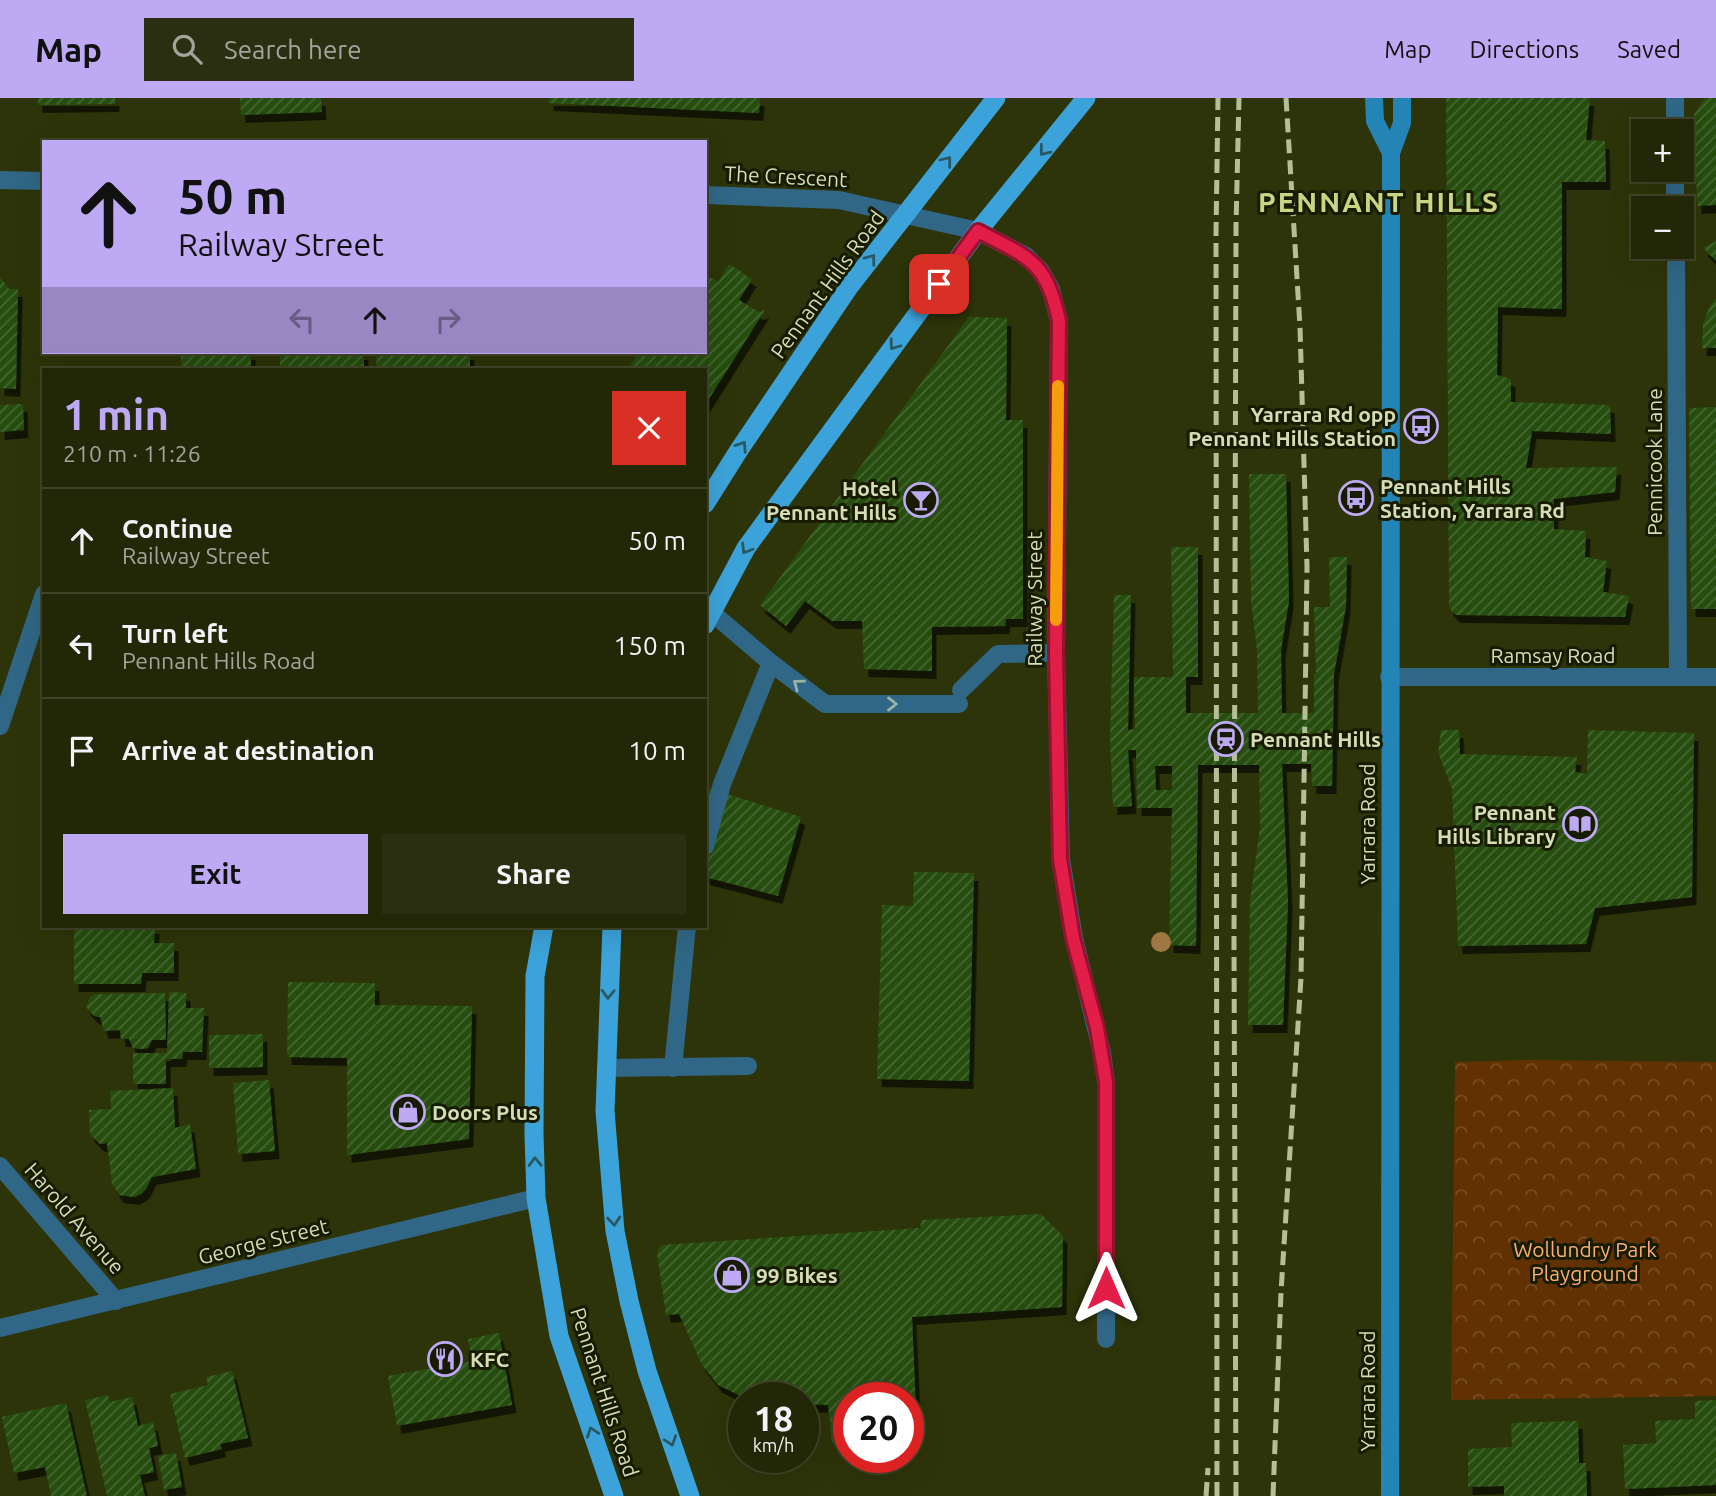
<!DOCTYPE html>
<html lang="en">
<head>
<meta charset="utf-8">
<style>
  body { margin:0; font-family:Ubuntu,sans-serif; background:#2a2f11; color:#f1f3f6; height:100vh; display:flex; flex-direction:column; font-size:26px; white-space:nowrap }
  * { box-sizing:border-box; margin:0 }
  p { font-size:23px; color:#a2a59b }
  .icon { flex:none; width:38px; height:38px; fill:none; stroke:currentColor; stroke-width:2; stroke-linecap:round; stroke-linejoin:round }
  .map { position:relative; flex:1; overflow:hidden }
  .sheet { position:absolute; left:42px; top:270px; width:665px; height:560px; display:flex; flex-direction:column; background:#222707; border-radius:0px; box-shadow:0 7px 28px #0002,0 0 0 2px #3f4428 }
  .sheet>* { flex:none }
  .banner { position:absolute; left:42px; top:42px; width:665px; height:214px; border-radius:0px; box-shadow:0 7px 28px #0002,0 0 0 2px #3f4428; background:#bea9f4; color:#111; overflow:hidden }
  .controls { position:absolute; left:1631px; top:21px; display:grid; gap:14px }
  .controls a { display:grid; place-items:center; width:63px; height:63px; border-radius:0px; background:#222707; box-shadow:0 7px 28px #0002,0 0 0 2px #3f4428; font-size:35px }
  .speed { position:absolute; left:728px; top:1284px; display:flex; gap:14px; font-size:35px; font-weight:700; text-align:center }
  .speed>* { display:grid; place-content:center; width:91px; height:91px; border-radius:50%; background:#222707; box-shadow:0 7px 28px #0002,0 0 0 2px #3f4428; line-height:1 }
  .speed small { font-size:18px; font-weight:400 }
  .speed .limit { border:10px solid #d22; background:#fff; color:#111 }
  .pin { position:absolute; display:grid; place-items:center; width:60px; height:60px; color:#fff; margin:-30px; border-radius:14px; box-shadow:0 4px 10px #0006 }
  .me { position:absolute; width:77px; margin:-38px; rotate:0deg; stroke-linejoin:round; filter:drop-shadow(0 0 5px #0008) }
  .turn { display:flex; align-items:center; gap:24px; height:147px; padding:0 21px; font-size:32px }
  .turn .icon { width:91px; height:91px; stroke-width:2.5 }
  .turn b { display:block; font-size:49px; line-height:60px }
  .lanes { display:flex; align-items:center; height:66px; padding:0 21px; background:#0003; justify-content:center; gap:35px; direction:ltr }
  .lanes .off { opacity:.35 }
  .round { display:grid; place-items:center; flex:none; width:74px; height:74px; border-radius:0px; background:#2a2f11 }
  .head { display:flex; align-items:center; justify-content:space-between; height:119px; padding:0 21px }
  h1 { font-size:42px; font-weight:600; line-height:52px; color:#bea9f4 }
  .cta { display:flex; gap:14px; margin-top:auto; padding:14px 21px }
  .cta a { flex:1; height:80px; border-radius:0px; background:#bea9f4; color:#111; font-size:28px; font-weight:600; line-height:80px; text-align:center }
  .cta a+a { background:#2a2f11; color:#f1f3f6 }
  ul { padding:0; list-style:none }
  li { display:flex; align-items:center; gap:21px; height:105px; padding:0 21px; border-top:2px solid #3f4428 }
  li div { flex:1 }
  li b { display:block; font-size:26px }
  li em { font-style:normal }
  header { display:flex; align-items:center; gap:42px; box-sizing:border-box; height:98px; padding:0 35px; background:#bea9f4; color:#111 }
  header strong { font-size:33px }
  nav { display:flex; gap:38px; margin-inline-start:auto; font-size:24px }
  .search { width:490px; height:63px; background:#2a2f11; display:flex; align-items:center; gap:18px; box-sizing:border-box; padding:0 24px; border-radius:0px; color:#a2a59b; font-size:26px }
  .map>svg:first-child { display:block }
</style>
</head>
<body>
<header>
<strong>Map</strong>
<div class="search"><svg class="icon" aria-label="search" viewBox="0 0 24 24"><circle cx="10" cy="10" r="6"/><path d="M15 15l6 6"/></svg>Search here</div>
<nav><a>Map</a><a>Directions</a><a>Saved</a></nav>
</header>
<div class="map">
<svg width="1716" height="1398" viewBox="0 0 1716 1398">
  <defs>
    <pattern id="park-crowns" width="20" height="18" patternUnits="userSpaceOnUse" patternTransform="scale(1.75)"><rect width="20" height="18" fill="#613102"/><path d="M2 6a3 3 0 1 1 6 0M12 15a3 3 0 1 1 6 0" fill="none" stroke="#774e25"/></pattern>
    <pattern id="building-hatch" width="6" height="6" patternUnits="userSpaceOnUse" patternTransform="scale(1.75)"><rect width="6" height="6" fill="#264e11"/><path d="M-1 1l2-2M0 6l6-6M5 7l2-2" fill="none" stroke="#456731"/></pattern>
    <filter id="shadow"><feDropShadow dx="4.5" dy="8" stdDeviation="0" flood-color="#0009"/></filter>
  </defs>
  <rect width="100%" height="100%" fill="#2e3409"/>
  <path fill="url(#park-crowns)" d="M1528,962l188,2v334l-265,4 4,-338z"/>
  <g fill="url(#building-hatch)" fill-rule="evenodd" filter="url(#shadow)">
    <path d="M38,0h77v6l-77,1z"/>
    <path d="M240,0h81l1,14 -81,3z"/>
    <path d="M549,0h211l-1,15 -210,-10z"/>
    <path d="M1446,0h144l-4,42 19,1 1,41h-44v127l-64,-2 -1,68 14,4v23l99,3 1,29 -79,-3 -6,37 91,-1 -2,25 -61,7v30l32,2 -1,26 22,4 -4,31 26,4 -4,21 -169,-2 -7,-7z"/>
    <path d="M1705,0h11v107l-19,1 -3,-92z"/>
    <path d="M1716,143v20l-13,-13z"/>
    <path d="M729,166l23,15 -13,21 20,12 6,-2 -60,95v-36h-77l11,-17h66v-78l13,8z"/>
    <path d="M0,179l9,12h9l-2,100 -16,-1z"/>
    <path d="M1716,200v50h-14l1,-23 6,-17z"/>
    <path d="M969,219l38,1 -1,102h17v199h-17l-1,7 -73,1v44l-68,-2 -2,-48h-30l-27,-20 -19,25 -26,-21z"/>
    <rect x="181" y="254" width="70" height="17"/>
    <rect x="280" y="254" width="84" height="17"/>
    <path d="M377,254h93v17h-94z"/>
    <path d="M23,306l1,26 -24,2v-27z"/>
    <path d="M1716,309v202h-25l-2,-201z"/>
    <path d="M1249,376h37l3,127 -8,49 1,63h32v-39l2,1 -2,-68h16l-1,-50h18l-1,49 -12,68 -2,112h-20l-1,-22h-29l6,138 -5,123h-35l2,-124 10,-74 -1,-62h-61l-2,181 -27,-1 3,-137h-35l-1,-58h-8l4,56 -19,1 -3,-67 4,-145h17l-3,135 7,-1 -1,-52h39l-2,-130h27v130h-12v36h72l-1,-62 -6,-51zM1155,668h17v24h-16z"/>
    <path d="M1441,632h18l1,24 117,3 -2,15 12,2 1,-44 106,3 -2,164 -97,11 -9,36 -128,2 -6,-157 -14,-37z"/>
    <path d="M705,689l96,30 -23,79 -73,-19z"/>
    <path d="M914,774l60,1 -5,208 -92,-2 5,-174 31,1z"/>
    <path d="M94,828h61l-1,17h20v30h-32l-1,11h-67v-55l20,1z"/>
    <path d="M288,884l87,1v22l97,1 -3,133 -122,16v-97l-60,-1z"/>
    <path d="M169,894l17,1v15h18l-2,44h-19l-1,7h-16v25h-33v-31h34z"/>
    <path d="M165,895l1,47h-14l-4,8 -5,1 -10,-1 -4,-9h-8l-1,-9 -16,1 -4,-14 -6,-1 -8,-9 4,-10 5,-3z"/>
    <path d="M263,936v33l-54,1v-33z"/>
    <path d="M269,982l6,71 -37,3 -5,-71z"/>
    <path d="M173,990l2,40 15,-4 6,45 -44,8 -6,12 -5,5 -7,3 -15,-2 -7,-11 -5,-41 -7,1 -10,-10 -1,-24 22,-1 -1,-18z"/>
    <path d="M1041,1116l22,22 -1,71 -150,10 5,117 -9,1v-37h-59v43l-17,2 -4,-38 -25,-1v-6h-58l-27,-13 -16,-20 -23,-51 -13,1 -9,-62 4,-8 259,-17 2,-8z"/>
    <path d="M499,1235l13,72 -115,21 -9,-50 84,-15 -4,-22z"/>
    <path d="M232,1273l16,67 -28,6 2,5 -37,9 -15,-64 38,-9 -2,-8z"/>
    <path d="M108,1297l1,7 23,-5 6,29 15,-4 5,24 -9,2 5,24 -14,3 5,21h-38l-22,-96z"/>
    <path d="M1716,1302v85l-91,4 -2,-44 33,-2 -1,-22 40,-2v-18z"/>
    <path d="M66,1305l21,93h-36l-6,-29 -31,6 -12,-56z"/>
    <path d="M1578,1323l1,42h7l1,33h-83v-10l-36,1v-38l44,-2 -1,-24z"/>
    <path d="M176,1355l6,34 -18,3 -6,-34z"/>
  </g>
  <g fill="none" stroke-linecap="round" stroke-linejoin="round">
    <g stroke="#316786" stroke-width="18">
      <path d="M1675,0v33"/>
      <path d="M1675,72v38"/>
      <path d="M1676,149l2,430"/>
      <path d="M711,514l60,51 54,41h134"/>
      <path d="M961,592l37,-36 58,-1"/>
      <path d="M705,748l17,-62 49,-121"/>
      <path d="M1090,906l12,49 4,29v257"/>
      <path d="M606,970l142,-2"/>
      <path d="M673,970l14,-142"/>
    </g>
    <g stroke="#316786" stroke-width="18">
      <path d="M0,82l44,1"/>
      <path d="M705,97l134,5 139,31 48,25 15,15 10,18 8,32 -3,332 5,206 13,79 16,66"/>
      <path d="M1389,579h327"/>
      <path d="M0,628l44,-132"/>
      <path d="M0,1068l116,135"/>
      <path d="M0,1230l536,-130"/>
    </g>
    <g stroke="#2484b5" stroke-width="18">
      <path d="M1374,0l1,23 16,32"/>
      <path d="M1390,1398l1,-1343 11,-30v-25"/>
    </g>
    <g stroke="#3ca3da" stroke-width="19">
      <path d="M705,406l34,-54 110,-163 147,-189"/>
      <path d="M705,527l41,-77 232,-317 108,-133"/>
      <path d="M544,828l-9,50 -1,158 2,64 23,138 55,160"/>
      <path d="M612,828l-7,185 10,120 14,70 18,70 43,125"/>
    </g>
    <g stroke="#b6be97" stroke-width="5" stroke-dasharray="14 7" stroke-linecap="butt">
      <path d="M1206,1398l2,-28"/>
      <path d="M1217,1398l-1,-1262 2,-136"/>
      <path d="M1236,1398l-2,-553 2,-717 3,-128"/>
      <path d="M1273,1398l8,-204 20,-314 4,-265 2,-146 -7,-240 -14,-229"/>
    </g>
  </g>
  <circle fill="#9f7743" cx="1161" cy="844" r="10"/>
  <defs><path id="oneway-chevron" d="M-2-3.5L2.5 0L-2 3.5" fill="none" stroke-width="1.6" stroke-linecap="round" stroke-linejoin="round" transform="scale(1.75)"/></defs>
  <g stroke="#285862">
    <use href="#oneway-chevron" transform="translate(1044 53) rotate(129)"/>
    <use href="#oneway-chevron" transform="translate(947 63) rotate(-52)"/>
    <use href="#oneway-chevron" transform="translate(871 161) rotate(-53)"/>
    <use href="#oneway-chevron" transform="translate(894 247) rotate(126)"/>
    <use href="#oneway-chevron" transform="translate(742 348) rotate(-57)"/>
    <use href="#oneway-chevron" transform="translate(746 451) rotate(122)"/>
    <use href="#oneway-chevron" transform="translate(608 896) rotate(92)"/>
    <use href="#oneway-chevron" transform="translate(535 1064) rotate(-92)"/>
    <use href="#oneway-chevron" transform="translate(614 1123) rotate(85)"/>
    <use href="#oneway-chevron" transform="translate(592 1334) rotate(-109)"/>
    <use href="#oneway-chevron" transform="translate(671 1343) rotate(71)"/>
  </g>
  <g stroke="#9cb4a6">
    <use href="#oneway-chevron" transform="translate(798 586) rotate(-143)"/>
    <use href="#oneway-chevron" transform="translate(892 606)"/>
  </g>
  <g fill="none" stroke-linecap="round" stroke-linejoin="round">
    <g stroke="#92132f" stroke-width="18">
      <path id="route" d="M939,186l39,-53c51,27 69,30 81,90l-3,332 4,206 13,79 24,90 9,54v206"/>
    </g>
    <use href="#route" stroke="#e11d48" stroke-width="12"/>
    <path stroke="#f59e0b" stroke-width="12" d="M1056,522l2,-234"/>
  </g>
  <defs>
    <g id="bus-ring" transform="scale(1.75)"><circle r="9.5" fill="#171b00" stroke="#bea9f4" stroke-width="1.5"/><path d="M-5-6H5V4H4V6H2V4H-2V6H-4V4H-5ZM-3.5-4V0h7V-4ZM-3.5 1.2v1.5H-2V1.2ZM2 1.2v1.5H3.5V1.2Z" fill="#bea9f4"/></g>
    <g id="bar-ring" transform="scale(1.75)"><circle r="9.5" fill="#171b00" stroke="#bea9f4" stroke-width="1.5"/><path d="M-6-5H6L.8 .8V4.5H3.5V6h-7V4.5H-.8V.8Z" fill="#bea9f4"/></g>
    <g id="station-ring" transform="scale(1.75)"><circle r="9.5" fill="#171b00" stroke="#bea9f4" stroke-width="1.5"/><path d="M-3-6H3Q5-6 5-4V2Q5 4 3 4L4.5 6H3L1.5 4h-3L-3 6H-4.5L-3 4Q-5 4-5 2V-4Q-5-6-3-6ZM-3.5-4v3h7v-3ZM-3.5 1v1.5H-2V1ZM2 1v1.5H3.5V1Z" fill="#bea9f4"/></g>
    <g id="library-ring" transform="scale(1.75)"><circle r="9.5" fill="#171b00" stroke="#bea9f4" stroke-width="1.5"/><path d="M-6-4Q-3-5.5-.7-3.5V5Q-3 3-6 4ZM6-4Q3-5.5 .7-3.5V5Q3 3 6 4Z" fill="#bea9f4"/></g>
    <g id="shop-ring" transform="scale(1.75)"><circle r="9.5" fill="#171b00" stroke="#bea9f4" stroke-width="1.5"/><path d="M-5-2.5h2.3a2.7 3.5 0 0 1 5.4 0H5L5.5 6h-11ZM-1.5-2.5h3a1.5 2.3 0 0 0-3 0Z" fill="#bea9f4"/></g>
    <g id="restaurant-ring" transform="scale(1.75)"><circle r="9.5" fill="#171b00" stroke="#bea9f4" stroke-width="1.5"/><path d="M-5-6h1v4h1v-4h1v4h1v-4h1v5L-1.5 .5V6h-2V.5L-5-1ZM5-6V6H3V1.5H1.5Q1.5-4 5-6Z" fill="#bea9f4"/></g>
  </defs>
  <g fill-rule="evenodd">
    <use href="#bus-ring" x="1421" y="328"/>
    <use href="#bus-ring" x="1356" y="400"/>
    <use href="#bar-ring" x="921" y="402"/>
    <use href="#station-ring" x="1226" y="641"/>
    <use href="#library-ring" x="1580" y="726"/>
    <use href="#shop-ring" x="408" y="1014"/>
    <use href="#shop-ring" x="732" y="1177"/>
    <use href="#restaurant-ring" x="445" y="1261"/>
  </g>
  <g text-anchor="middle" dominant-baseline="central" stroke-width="6" stroke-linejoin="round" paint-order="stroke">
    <g font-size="21" fill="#d5ddb7" stroke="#171b00">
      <text transform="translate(786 78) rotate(3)">The Crescent</text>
      <text transform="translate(827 186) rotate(-54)">Pennant Hills Road</text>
      <text transform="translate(1654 364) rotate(-90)">Pennicook Lane</text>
      <text transform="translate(1034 501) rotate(-90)">Railway Street</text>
      <text x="1553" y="557">Ramsay Road</text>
      <text transform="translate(1367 726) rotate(-90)">Yarrara Road</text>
      <text transform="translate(75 1120) rotate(49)">Harold Avenue</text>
      <text transform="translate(263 1143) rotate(-14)">George Street</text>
      <text transform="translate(1367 1293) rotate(-90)">Yarrara Road</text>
      <text transform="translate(605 1294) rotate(72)">Pennant Hills Road</text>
    </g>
    <g font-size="21" font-weight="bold" fill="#d5ddb7" stroke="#171b00" text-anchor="start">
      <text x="1396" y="316" text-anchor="end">Yarrara Rd opp<tspan x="1396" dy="24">Pennant Hills Station</tspan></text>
      <text x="1380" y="388">Pennant Hills<tspan x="1380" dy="24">Station, Yarrara Rd</tspan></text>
      <text x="897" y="390" text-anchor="end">Hotel<tspan x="897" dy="24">Pennant Hills</tspan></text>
      <text x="1250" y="641">Pennant Hills</text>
      <text x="1556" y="714" text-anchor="end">Pennant<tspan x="1556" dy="24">Hills Library</tspan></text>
      <text x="432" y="1014">Doors Plus</text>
      <text x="756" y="1177">99 Bikes</text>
      <text x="470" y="1261">KFC</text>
    </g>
    <g font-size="21" fill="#fcad73" stroke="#171b00">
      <text x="1585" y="1151">Wollundry Park<tspan x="1585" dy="24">Playground</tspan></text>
    </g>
    <g font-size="28" font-weight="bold" letter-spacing="2" fill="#c7d585" stroke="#171b00">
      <text x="1379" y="103">PENNANT HILLS</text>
    </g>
  </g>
</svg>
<div class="controls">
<a>+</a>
<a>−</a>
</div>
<div class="speed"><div>18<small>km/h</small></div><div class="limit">20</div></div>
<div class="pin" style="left:939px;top:186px;background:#d93025"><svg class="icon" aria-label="arrive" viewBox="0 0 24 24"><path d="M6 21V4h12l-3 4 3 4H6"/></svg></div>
<svg class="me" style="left:1106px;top:1190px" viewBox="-20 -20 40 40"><path d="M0-17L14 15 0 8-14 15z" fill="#e11d48" stroke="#fff" stroke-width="4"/></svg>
<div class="banner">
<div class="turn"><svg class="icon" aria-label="ahead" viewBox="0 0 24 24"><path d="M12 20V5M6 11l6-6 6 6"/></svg><div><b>50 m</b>Railway Street</div></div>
<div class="lanes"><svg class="icon off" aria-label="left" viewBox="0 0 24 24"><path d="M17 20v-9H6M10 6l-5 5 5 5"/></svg><svg class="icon" aria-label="ahead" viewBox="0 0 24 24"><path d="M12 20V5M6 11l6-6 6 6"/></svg><svg class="icon off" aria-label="right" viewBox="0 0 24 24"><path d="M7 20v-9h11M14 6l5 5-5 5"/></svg></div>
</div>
<section class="sheet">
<div class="head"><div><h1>1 min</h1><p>210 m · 11:26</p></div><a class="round" style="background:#d93025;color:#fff"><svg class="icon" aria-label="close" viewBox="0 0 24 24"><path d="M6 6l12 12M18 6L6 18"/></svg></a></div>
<ul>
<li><svg class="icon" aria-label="ahead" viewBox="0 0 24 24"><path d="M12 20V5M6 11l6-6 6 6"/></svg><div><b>Continue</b><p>Railway Street</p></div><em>50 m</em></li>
<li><svg class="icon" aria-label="left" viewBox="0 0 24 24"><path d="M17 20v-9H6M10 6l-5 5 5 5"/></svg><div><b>Turn left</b><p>Pennant Hills Road</p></div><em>150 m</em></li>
<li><svg class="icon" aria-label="arrive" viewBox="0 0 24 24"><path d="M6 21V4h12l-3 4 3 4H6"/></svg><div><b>Arrive at destination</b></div><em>10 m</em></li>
</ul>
<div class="cta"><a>Exit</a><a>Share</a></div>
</section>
</div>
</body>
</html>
